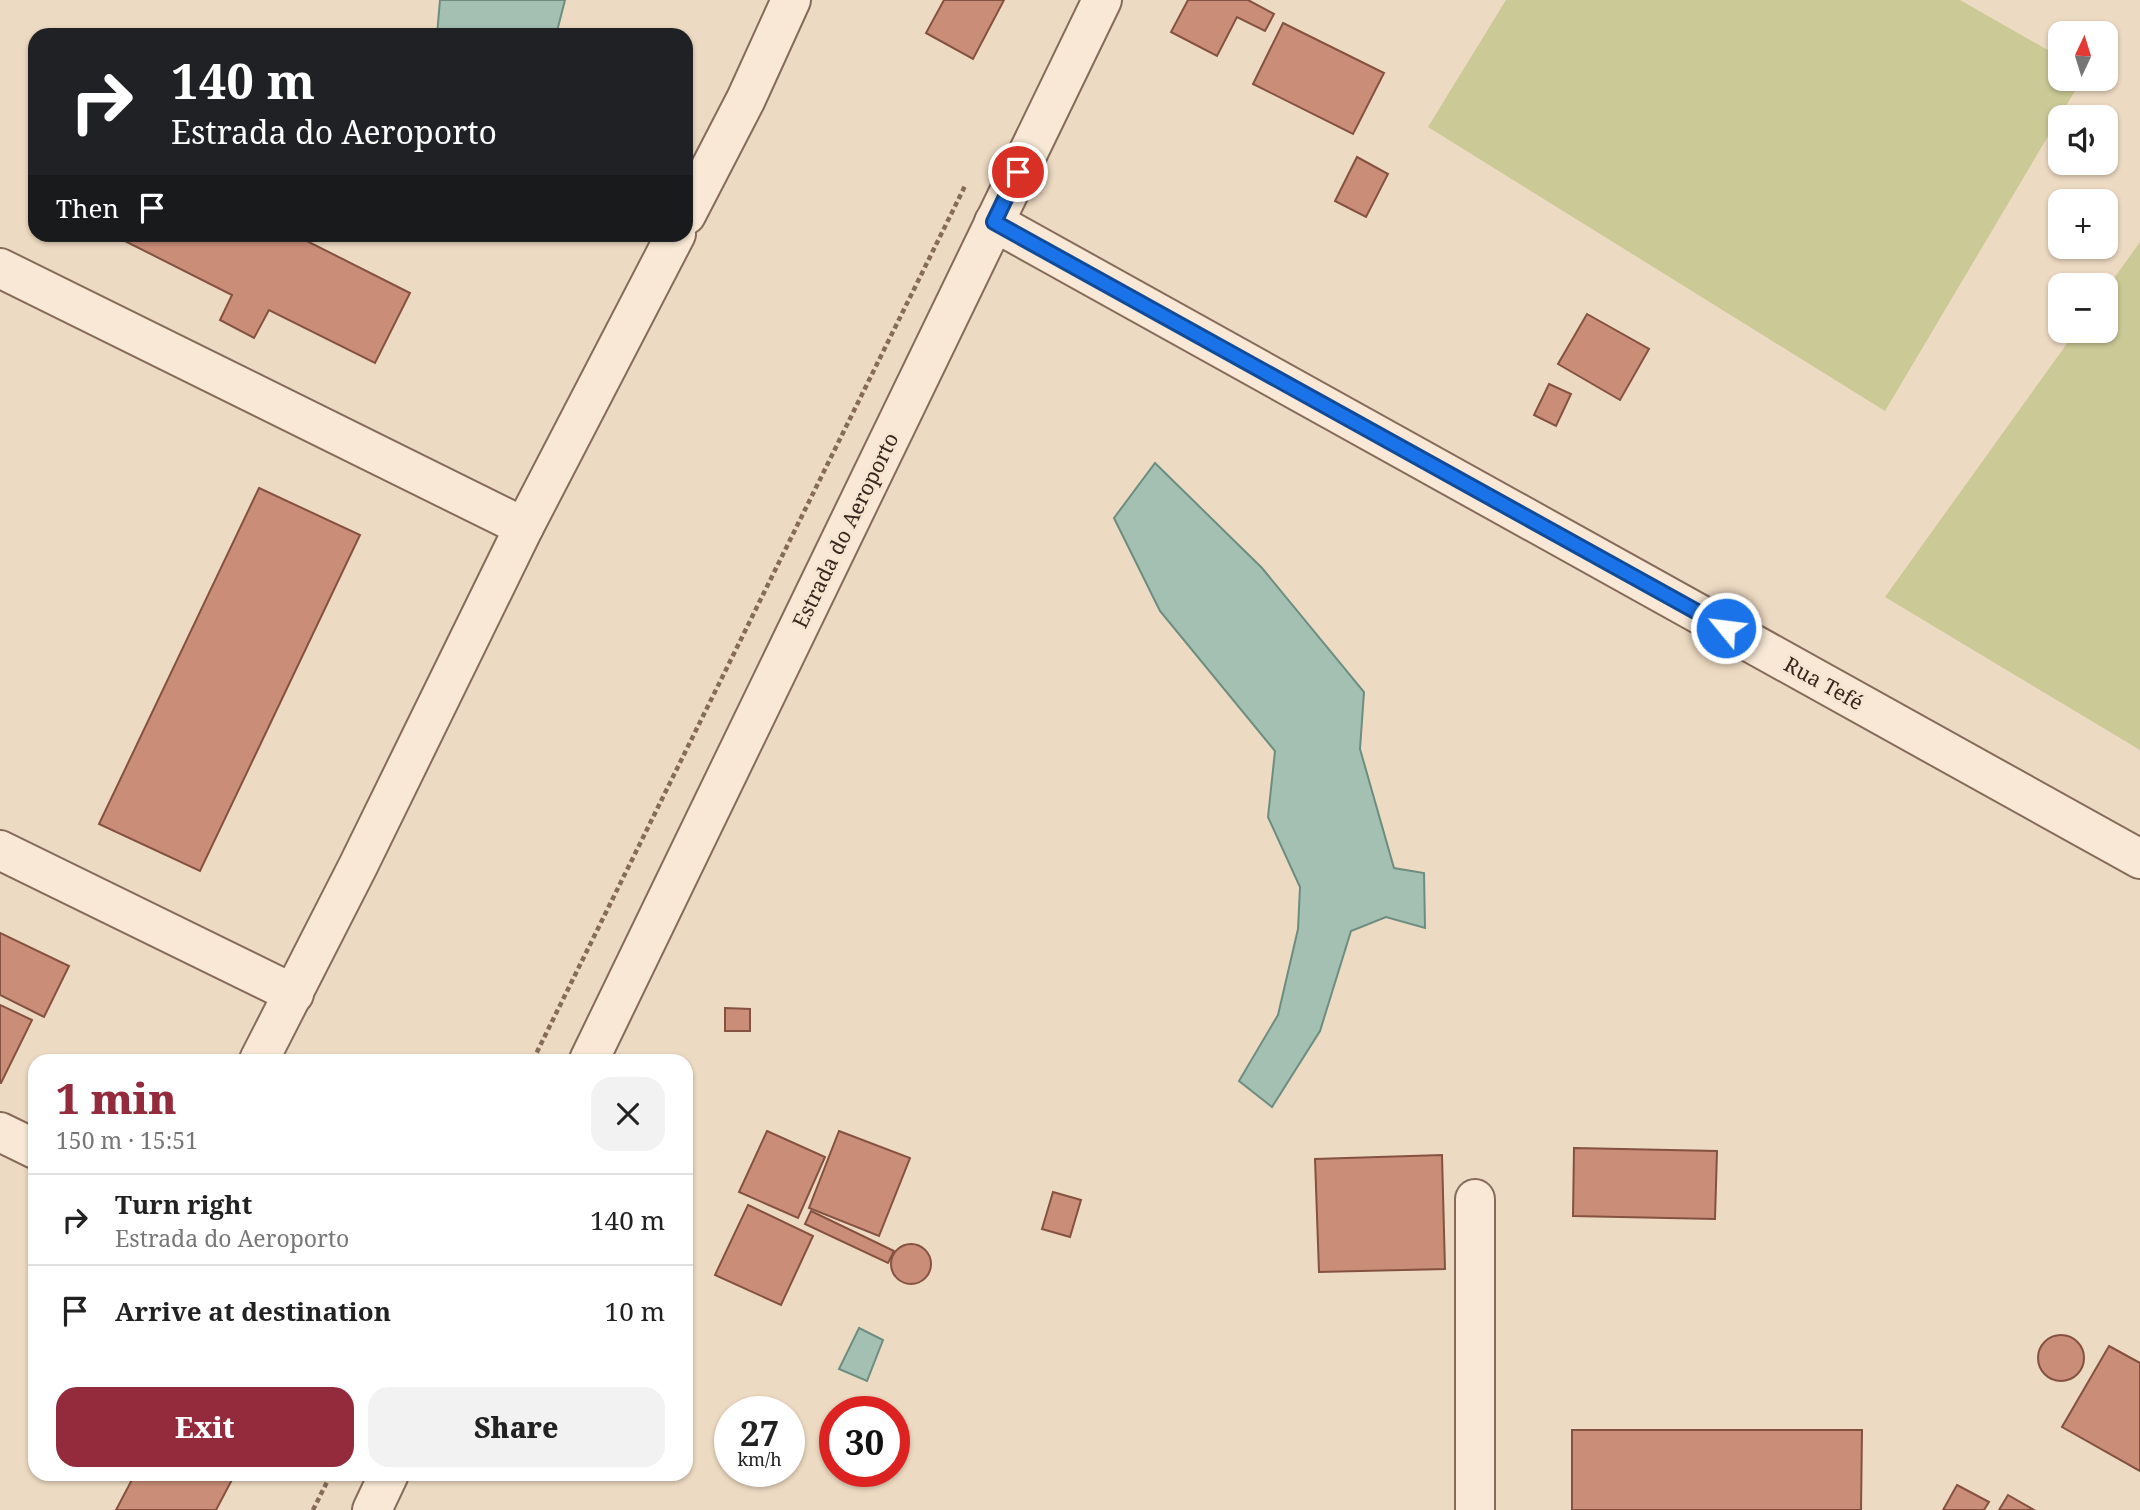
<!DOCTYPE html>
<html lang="en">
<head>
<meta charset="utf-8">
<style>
  body { margin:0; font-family:"Noto Serif",serif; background:#f2f2f2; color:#222; height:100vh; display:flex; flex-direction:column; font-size:26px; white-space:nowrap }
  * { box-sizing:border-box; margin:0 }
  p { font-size:23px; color:#767676 }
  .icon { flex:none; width:38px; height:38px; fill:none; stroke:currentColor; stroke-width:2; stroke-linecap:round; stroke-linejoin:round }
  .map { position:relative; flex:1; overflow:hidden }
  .panel { position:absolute; left:28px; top:1054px; width:665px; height:427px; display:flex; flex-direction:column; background:#fff; border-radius:21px; box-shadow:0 2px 5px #0004 }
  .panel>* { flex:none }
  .hud { position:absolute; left:28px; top:28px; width:665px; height:214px; border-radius:21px; box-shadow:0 2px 5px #0004; background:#202124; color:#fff; overflow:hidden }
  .needle { width:46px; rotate:4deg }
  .fabs { position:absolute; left:2048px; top:21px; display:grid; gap:14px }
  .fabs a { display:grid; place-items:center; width:70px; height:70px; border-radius:14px; background:#fff; box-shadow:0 2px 5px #0004; font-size:35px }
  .speed { position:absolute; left:714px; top:1396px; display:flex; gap:14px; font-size:35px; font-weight:700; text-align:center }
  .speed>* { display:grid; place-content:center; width:91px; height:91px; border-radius:50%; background:#fff; box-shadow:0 2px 5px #0004; line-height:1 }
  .speed small { font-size:18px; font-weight:400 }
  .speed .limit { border:10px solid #d22; background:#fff; color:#111 }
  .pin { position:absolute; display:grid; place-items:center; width:60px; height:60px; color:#fff; margin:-30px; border:4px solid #fff; border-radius:50%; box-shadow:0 2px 7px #0007 }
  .me { position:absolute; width:77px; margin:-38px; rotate:299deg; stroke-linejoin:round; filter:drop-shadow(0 0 5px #0008) }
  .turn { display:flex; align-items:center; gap:24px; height:147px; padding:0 28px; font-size:32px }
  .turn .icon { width:91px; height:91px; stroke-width:2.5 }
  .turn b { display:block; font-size:49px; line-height:60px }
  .then { display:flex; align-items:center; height:66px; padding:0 28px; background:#0003; gap:14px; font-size:26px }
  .round { display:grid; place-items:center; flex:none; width:74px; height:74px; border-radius:21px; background:#f2f2f2 }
  .head { display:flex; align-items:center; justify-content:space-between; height:119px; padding:0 28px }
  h1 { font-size:42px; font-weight:800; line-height:52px; color:#942b3c }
  .action { display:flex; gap:14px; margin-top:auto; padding:14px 28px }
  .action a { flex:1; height:80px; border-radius:21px; background:#942b3c; color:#fff; font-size:28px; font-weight:800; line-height:80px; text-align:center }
  .action a+a { background:#f2f2f2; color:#222 }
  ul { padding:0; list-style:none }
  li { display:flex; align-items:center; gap:21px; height:91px; padding:0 28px; border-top:2px solid #e0e0e0 }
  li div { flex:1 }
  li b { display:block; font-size:26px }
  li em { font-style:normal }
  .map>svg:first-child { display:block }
</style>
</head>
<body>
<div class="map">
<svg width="2140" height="1510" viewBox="0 0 2140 1510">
  <rect width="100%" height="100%" fill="#eddac2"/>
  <g fill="#cbc996">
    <path d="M1506,0h454l100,57v22h22l-197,332 -457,-284z"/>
    <path d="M2140,242v508l-255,-153 191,-266h29v-40z"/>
  </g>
  <g fill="#a4c0b3" stroke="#6c8d80" stroke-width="2">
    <path d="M440,0h125l-9,35h-119z"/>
    <path d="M1155,463l107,105 102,124 -4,57 34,119 30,5 1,55 -39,-11 -35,14 -31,100 -48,76 -33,-26 39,-66 20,-86 2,-42 -32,-70 7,-66 -115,-140 -46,-93z"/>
    <path d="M859,1328l24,12 -16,41 -28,-12z"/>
  </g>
  <g fill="#ca8e78" stroke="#855140" stroke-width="2">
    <path d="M944,0h60l-31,59 -47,-26z"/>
    <path d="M1188,0h60l26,14 -9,17 -28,-14 -20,39 -46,-24z"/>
    <path d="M1283,23l101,50 -31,61 -100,-50z"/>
    <path d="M1357,157l31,17 -22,43 -31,-16z"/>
    <path d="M111,234h182l117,59 -35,70 -106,-53 -15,28 -34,-18 12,-25z"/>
    <path d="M1587,314l62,35 -29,51 -62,-36z"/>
    <path d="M1549,384l22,10 -15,32 -22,-11z"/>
    <path d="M259,488l101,47 -160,336 -101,-47z"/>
    <path d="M0,933l69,33 -25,51 -44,-22z"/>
    <path d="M0,1005l32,15 -31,63h-1z"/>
    <path d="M725,1008l25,1v22h-25z"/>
    <path d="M767,1131l58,26 -27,61 -59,-26z"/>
    <path d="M839,1131l71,27 -31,78 -70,-28z"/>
    <path d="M1574,1148l143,3 -2,68 -142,-3z"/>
    <path d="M1442,1155l3,114 -126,3 -4,-113z"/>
    <path d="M1053,1192l28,8 -11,37 -28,-8z"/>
    <path d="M748,1205l65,31 -32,69 -66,-30z"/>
    <path d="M811,1211l83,40 -6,12 -83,-39z"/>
    <circle cx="911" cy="1264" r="20"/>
    <circle cx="2061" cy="1358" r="23"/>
    <path d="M2109,1346l31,17v108l-78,-44z"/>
    <path d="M1572,1430h290l-1,80h-289z"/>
    <path d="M135,1474h100l-19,36h-100z"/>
    <path d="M1957,1485l32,17 -5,8h-41z"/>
    <path d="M2008,1495l26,15h-35z"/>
  </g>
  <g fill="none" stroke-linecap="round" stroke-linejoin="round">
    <g stroke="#866b5a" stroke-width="42">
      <g id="minor">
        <path d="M686,215l60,-116 45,-99"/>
        <path d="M994,222l1146,637"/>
        <path d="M0,268l524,259"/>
        <path d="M0,850l294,144"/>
        <path d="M259,1060l99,-194 166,-339 152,-293"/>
        <path d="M589,1060l513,-1060"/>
        <path d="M0,1132l35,17"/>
        <path d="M1475,1199v311"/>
        <path d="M372,1510l17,-36"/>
      </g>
    </g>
    <g stroke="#866b5a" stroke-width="4.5" stroke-dasharray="5 3.5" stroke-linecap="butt">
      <path d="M533,1060l432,-874"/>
      <path d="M313,1510l18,-36"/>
    </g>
    <use href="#minor" stroke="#f8e8d5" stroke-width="38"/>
  </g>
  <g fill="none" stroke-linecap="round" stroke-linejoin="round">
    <g stroke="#114b97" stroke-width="18">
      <path id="route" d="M1018,172l-24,50 732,406"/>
    </g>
    <use href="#route" stroke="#1a73e8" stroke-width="12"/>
  </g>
  <g text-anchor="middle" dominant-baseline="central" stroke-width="6" stroke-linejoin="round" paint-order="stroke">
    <g font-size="21" fill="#36261e" stroke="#f5e5d1">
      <text transform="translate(845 530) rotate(-64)">Estrada do Aeroporto</text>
      <text transform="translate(1824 683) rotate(29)">Rua Tefé</text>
    </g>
  </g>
</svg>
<div class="fabs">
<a><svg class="needle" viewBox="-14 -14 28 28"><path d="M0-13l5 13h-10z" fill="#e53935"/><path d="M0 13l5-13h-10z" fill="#767676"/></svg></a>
<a><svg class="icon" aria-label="sound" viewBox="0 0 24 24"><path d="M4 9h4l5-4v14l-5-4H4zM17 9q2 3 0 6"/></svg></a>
<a>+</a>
<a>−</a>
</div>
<div class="speed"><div>27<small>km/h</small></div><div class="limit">30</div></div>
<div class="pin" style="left:1018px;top:172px;background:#d93025"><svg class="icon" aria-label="arrive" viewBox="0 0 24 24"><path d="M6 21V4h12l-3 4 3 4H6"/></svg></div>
<svg class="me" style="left:1726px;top:628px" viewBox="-20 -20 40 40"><circle r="17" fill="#1a73e8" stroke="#fff" stroke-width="3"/><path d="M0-11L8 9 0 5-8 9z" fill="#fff"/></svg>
<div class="hud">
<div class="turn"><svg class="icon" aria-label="right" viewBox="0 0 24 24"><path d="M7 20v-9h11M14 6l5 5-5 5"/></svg><div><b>140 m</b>Estrada do Aeroporto</div></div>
<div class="then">Then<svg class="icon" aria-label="arrive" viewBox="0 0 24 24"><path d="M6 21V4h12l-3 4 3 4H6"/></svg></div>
</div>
<section class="panel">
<div class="head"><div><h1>1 min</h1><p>150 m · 15:51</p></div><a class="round"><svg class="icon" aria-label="close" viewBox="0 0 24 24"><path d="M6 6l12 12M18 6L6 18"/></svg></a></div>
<ul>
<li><svg class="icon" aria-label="right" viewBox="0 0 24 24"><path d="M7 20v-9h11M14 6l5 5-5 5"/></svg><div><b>Turn right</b><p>Estrada do Aeroporto</p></div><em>140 m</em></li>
<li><svg class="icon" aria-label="arrive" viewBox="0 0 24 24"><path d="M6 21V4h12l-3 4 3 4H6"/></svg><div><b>Arrive at destination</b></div><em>10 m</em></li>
</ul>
<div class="action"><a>Exit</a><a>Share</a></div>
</section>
</div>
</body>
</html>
